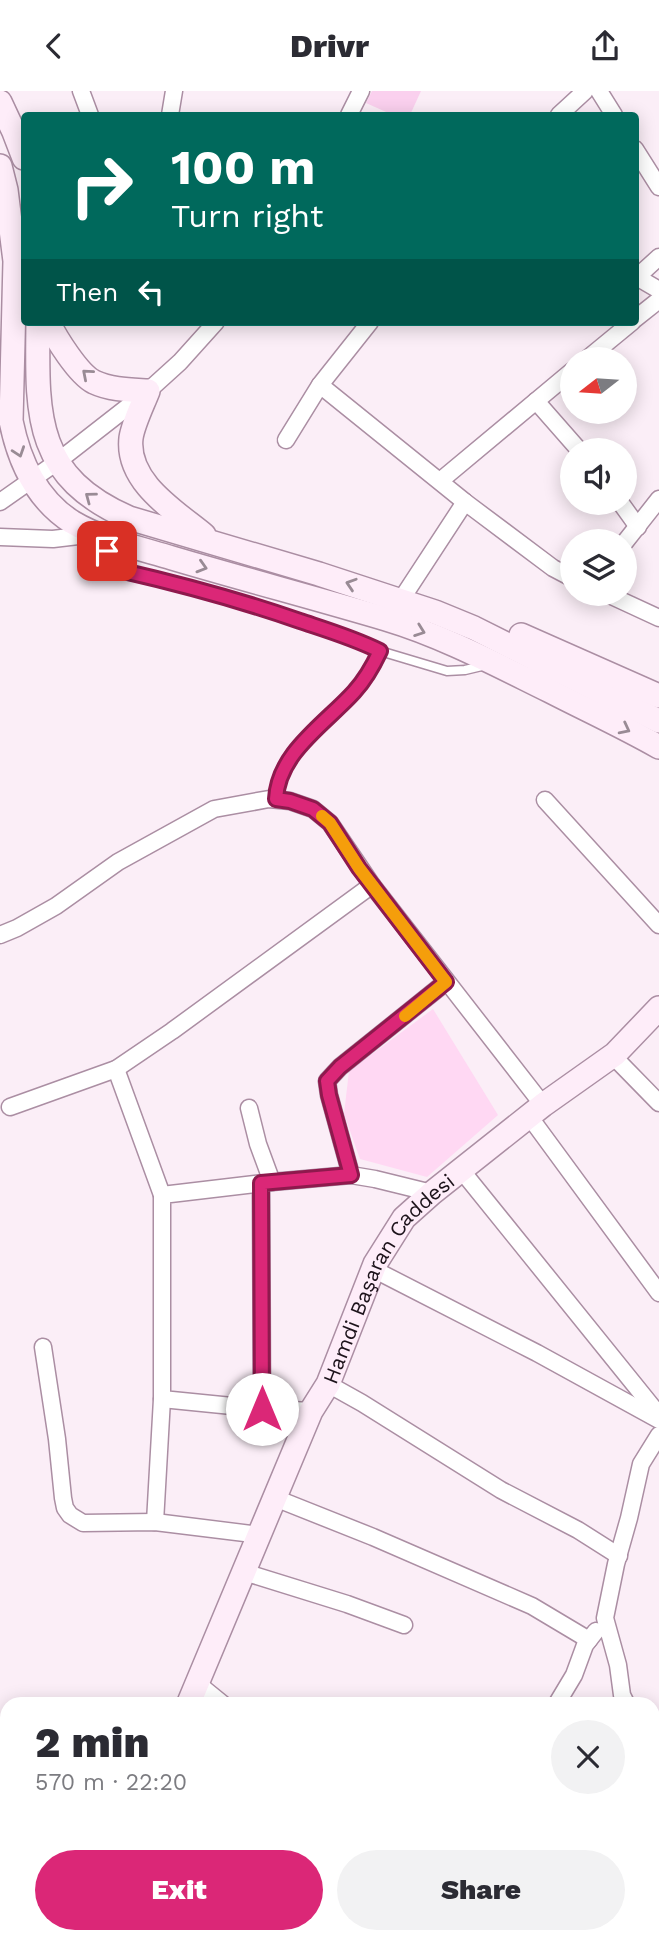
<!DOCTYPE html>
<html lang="en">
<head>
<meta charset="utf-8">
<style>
  body { margin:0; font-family:"Work Sans",sans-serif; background:#f2f2f3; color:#2b2b33; height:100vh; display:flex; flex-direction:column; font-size:26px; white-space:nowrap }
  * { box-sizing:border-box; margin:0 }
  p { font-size:23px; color:#7c7c81 }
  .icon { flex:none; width:38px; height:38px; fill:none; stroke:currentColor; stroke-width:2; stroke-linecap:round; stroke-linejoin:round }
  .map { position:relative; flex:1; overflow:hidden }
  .panel { position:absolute; left:0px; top:1606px; width:660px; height:247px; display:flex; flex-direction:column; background:#fff; border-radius:21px 21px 0 0; box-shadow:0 4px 18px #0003 }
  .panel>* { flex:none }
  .hud { position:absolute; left:21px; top:21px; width:618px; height:214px; border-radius:7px; box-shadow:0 4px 18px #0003; background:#00695c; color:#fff; overflow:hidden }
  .needle { width:46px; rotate:253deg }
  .tools { position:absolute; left:560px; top:256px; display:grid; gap:14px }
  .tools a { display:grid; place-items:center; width:77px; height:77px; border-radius:50%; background:#fff; box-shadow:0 4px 18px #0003; font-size:35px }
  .pin { position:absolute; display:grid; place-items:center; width:60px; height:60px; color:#fff; margin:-30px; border-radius:14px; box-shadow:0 4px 10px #0006 }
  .me { position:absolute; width:77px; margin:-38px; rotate:0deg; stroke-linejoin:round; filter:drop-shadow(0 0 5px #0008) }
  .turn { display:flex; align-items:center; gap:24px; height:147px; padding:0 35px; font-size:32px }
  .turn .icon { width:91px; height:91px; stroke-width:2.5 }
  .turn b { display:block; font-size:49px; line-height:60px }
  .then { display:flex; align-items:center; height:66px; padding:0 35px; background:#0003; gap:14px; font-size:26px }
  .round { display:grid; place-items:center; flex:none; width:74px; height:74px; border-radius:37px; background:#f2f2f3 }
  .summary { display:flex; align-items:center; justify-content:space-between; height:119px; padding:0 35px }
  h1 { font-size:42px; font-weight:800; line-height:52px }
  .primary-button { display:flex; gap:14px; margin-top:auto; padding:14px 35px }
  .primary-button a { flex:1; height:80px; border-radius:42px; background:#db2777; color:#fff; font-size:28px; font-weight:800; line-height:80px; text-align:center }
  .primary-button a+a { background:#f2f2f3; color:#2b2b33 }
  header { display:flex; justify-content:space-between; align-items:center; height:91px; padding:0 35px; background:#fff; font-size:32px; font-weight:800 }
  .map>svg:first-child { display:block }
</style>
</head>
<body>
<header><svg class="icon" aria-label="back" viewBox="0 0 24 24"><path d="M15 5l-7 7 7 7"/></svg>Drivr<svg class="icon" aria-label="share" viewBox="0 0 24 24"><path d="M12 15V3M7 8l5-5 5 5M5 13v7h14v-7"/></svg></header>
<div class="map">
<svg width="659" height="1853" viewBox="0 0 659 1853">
  <rect width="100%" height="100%" fill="#fbeef7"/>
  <path fill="#ffd8f3" d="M433,918l65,106 -71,62 -67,-18 -16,-45 5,-43z"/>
  <path fill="#fad0ee" d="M372,0h49l-11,24h-17l-27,-12z"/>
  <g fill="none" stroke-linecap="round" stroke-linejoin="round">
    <g stroke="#ab8ea3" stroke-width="11">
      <g id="lane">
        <path d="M106,449l3,17 10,13 65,15 98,30 77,26 21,10 67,20 18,-1 21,-5"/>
        <path d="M276,708c2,-46 49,-75 78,-107 11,-12 19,-26 26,-41"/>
      </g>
    </g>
    <g stroke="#ab8ea3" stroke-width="19">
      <g id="street">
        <path d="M81,0l9,24"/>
        <path d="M599,0l15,24"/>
        <path d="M170,24l4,-24"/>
        <path d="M349,24l12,-24"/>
        <path d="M559,24l26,-24"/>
        <path d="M635,58l24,38"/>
        <path d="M635,185l24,14"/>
        <path d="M637,186l22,-20"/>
        <path d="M635,228l24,-19"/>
        <path d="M587,268l45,-37"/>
        <path d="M320,294l145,117 88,66 19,10"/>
        <path d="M536,310l43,49"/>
        <path d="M286,349l34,-55 50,-63"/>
        <path d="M440,390l132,-110"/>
        <path d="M0,411l57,-40 91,-71 32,-29 36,-40"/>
        <path d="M620,411l18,25"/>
        <path d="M0,446l53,2 42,-5"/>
        <path d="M625,451l34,-43"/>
        <path d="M605,502l54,25"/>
        <path d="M395,518l70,-107"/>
        <path d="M545,709l114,125"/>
        <path d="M0,844l17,-7 39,-22 62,-44 96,-53 55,-10 21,2 23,8 17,14 42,62 171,220"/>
        <path d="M613,965l46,47"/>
        <path d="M116,978l46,126"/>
        <path d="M10,1016l106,-38 56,-38 200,-146"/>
        <path d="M249,1017l9,36 14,38"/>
        <path d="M529,1025l130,177"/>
        <path d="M462,1080l197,244"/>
        <path d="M351,1084l-22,-80 -2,-14 13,-14 106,-85"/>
        <path d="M261,1092l1,226"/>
        <path d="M373,1178l164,84 122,67"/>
        <path d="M43,1256l14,92 6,59 2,10 5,7 13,8 72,-1 105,13"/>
        <path d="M328,1293l34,19 139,87 77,40 41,26"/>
        <path d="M311,1320l-59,-3 -90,-9v-204l110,-13 79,-7 24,4 57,14"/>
        <path d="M275,1407l98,39 159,69 57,34"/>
        <path d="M155,1431l7,-123"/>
        <path d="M244,1481l103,32 57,21"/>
        <path d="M197,1592l27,22"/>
        <path d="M556,1614l18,-30 11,-30 11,-14"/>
        <path d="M627,1614l-5,-10 -4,-30 -13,-47 11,-54 13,-46 12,-54 18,-29"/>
        <path d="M653,1649l6,6"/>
        <path d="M194,1846l8,7"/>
        <path d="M317,1846l4,7"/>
        <path d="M300,1853l8,-7"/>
        <path d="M494,1853l6,-7"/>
      </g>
    </g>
    <g stroke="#ab8ea3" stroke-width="26">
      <g id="secondary">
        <path d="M0,11l14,30 10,26"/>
        <path d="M0,75l6,24 9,71 -4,160c8,40 25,78 61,101 30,18 67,26 100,36 71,21 143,40 214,61 57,17 111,46 164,72 37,19 74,36 109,56"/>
        <path d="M38,231c-1,92 -5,154 91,196l190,56 116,38 39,16 185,93"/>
        <path d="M48,231c8,16 30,52 46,60 17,8 36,8 54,9 -5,13 -15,33 -17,47 -5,44 44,73 73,97"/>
        <path d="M521,544l138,61"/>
        <path id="s1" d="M188,1614l123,-294 17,-27 47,-120 29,-46 28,-25 111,-88 72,-51 44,-46"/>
        <path d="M87,1853l3,-7"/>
      </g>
    </g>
    <use href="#lane" stroke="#fff" stroke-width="8"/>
    <use href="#street" stroke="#fff" stroke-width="16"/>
    <use href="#secondary" stroke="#feedf9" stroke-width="23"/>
  </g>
  <defs><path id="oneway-chevron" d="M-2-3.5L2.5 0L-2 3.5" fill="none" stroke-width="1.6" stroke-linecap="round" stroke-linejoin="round" transform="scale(1.75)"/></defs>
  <g stroke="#998b95">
    <use href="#oneway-chevron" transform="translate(87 283) rotate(-139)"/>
    <use href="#oneway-chevron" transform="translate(19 361) rotate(71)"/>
    <use href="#oneway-chevron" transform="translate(90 406) rotate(-143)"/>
    <use href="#oneway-chevron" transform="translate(202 476) rotate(17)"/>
    <use href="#oneway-chevron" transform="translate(351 493) rotate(-162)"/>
    <use href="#oneway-chevron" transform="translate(420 540) rotate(20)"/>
    <use href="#oneway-chevron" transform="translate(625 638) rotate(27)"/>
  </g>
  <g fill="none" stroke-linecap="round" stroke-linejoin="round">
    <g stroke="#8e194d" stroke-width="18">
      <path id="route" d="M107,460l6,14 6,5c61,14 121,30 181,51 27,9 54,17 80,30 -7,15 -15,29 -26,41 -29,32 -76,61 -78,107l14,2 23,8 17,14 29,45 87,114 -106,85 -13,14 2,14 22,80 -90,8 1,226"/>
    </g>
    <use href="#route" stroke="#db2777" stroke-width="12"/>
    <path stroke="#f59e0b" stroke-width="12" d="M322,725l8,7 29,45 87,114 -41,34"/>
  </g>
  <g text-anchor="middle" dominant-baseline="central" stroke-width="7" stroke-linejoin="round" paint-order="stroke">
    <g font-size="21" fill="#1d131b" stroke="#fbeef7">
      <text stroke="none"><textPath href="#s1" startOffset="474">Hamdi Başaran Caddesi</textPath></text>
    </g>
  </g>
</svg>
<div class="tools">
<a><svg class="needle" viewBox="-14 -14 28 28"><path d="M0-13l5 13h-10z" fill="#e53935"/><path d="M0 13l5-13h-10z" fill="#7c7c81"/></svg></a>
<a><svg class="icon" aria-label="sound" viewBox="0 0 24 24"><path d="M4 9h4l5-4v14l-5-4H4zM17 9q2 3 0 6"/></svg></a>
<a><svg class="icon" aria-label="layers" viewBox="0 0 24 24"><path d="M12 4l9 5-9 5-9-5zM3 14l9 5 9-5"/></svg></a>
</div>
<div class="pin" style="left:107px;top:460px;background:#d93025"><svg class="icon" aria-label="arrive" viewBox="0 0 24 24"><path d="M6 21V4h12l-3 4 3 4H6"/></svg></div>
<svg class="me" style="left:262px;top:1318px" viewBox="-20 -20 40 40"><circle r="19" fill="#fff"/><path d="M0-13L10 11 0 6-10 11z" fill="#db2777"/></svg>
<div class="hud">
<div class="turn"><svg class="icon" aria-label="right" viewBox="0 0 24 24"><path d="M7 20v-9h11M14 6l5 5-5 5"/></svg><div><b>100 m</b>Turn right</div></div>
<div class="then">Then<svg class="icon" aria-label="left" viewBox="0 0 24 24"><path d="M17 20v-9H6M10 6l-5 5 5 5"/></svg></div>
</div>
<section class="panel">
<div class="summary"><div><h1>2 min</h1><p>570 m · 22:20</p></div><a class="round"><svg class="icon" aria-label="close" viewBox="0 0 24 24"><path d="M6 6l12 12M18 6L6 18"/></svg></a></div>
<div class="primary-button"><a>Exit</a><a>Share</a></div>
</section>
</div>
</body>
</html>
